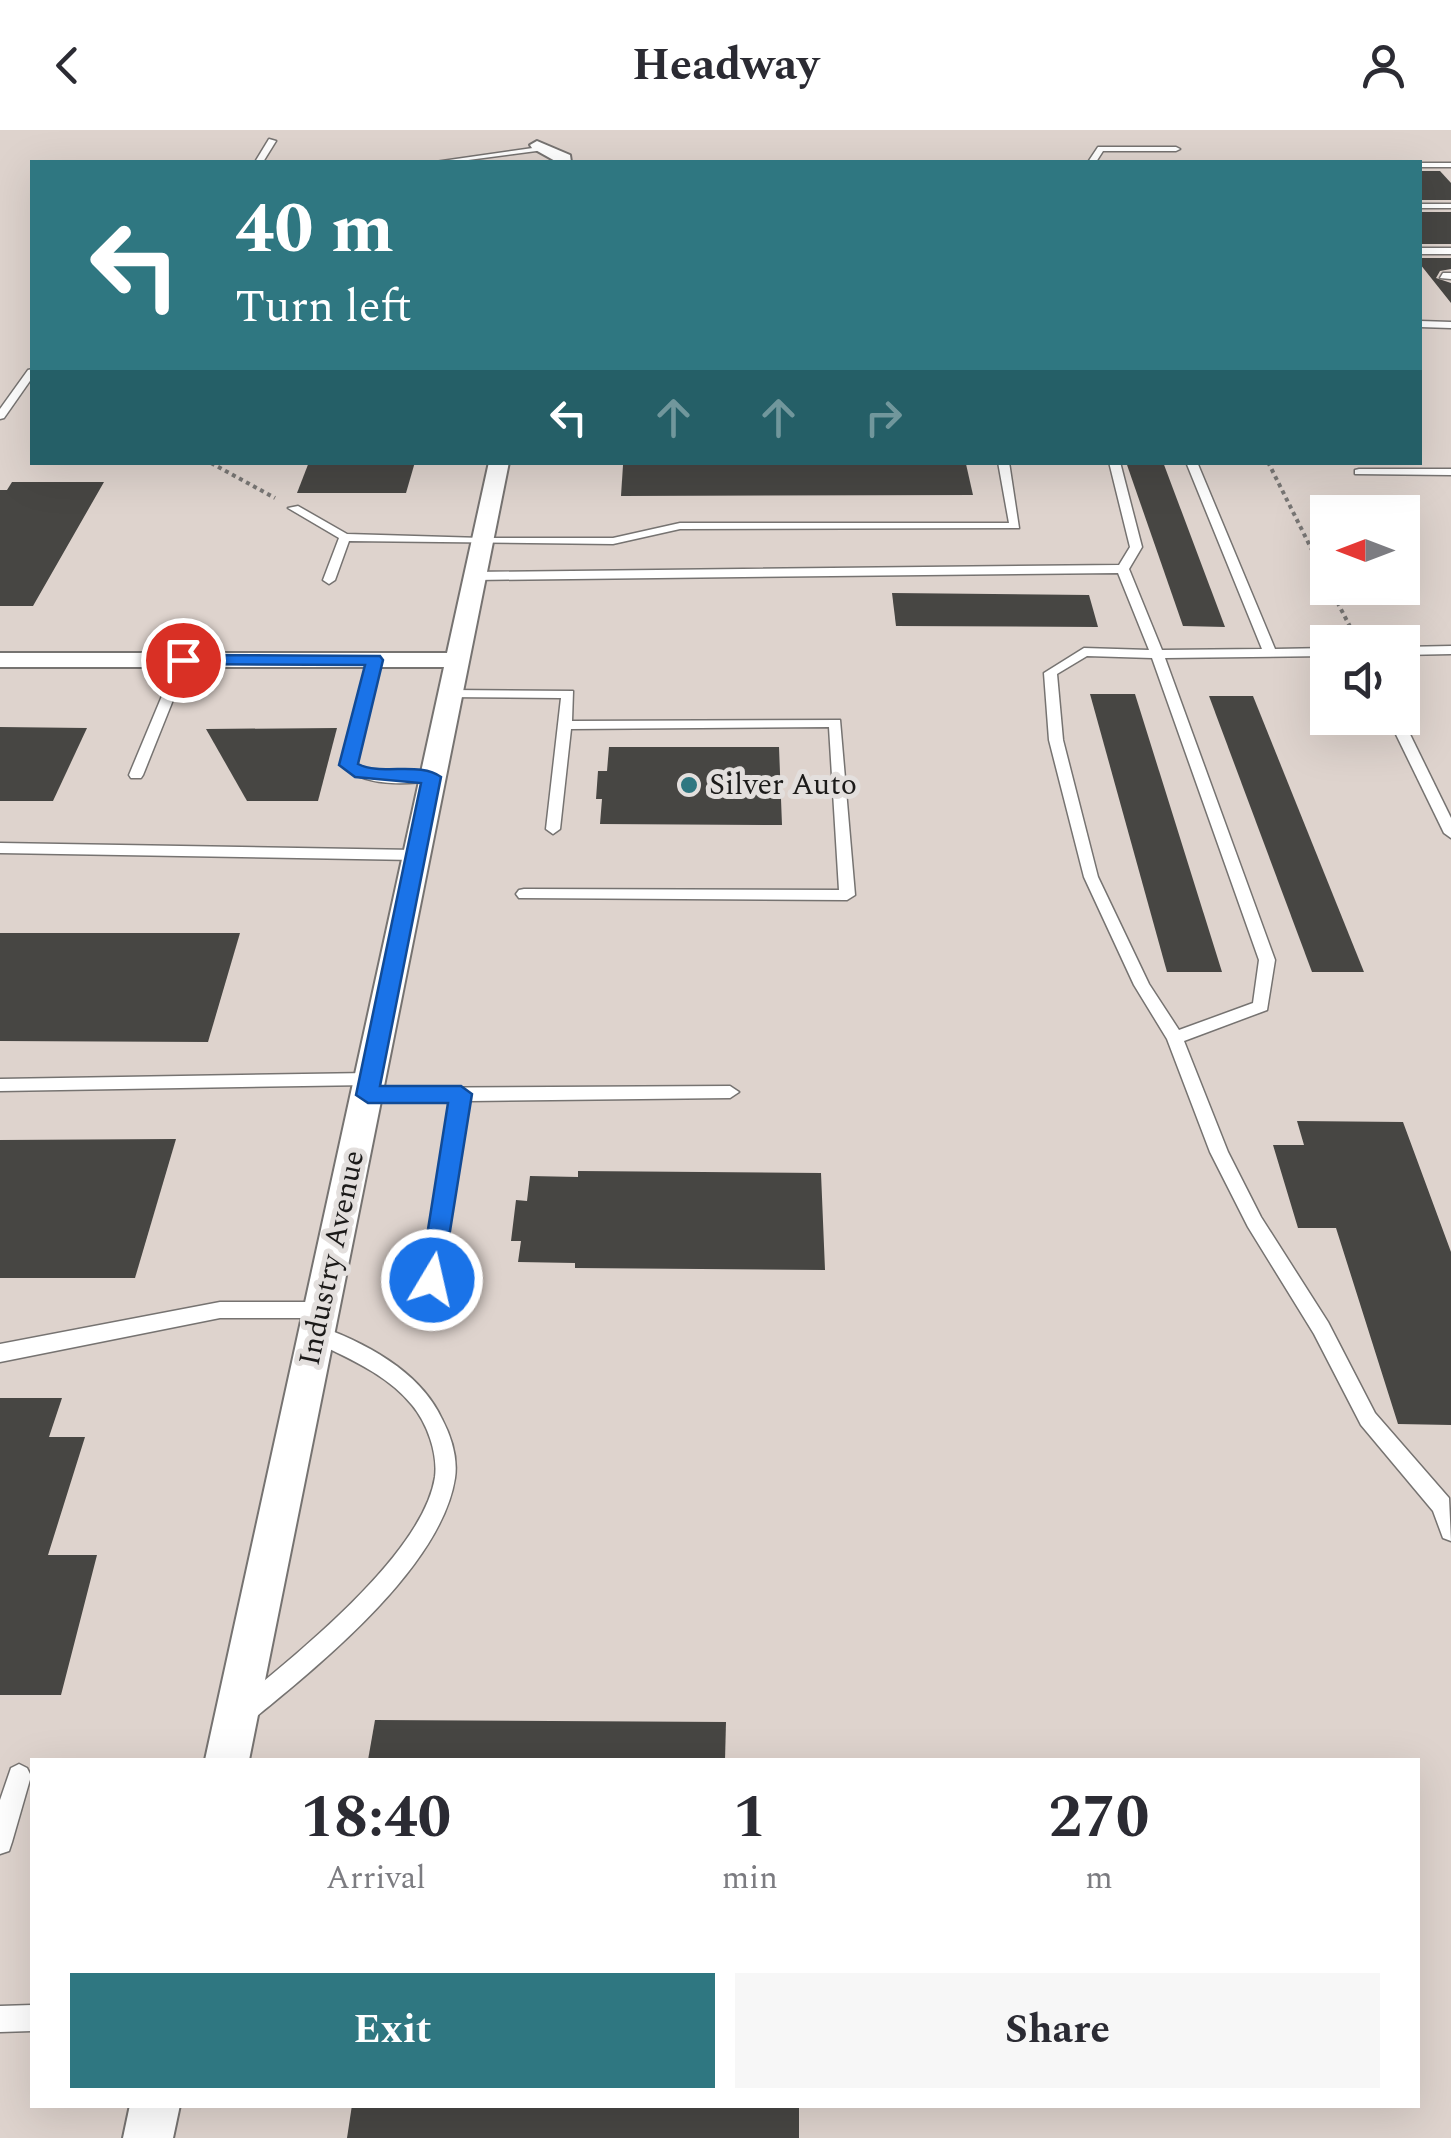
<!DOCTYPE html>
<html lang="en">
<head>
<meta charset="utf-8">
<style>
  body { margin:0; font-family:Spectral,serif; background:#f7f7f7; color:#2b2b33; height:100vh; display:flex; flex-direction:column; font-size:38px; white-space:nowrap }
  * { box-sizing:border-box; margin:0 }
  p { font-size:32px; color:#7c7c81 }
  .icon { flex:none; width:55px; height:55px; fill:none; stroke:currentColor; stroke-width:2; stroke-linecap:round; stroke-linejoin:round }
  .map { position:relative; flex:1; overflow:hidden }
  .panel { position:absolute; left:30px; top:1628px; width:1390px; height:350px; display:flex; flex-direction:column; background:#fff; border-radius:0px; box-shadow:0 10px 40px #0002 }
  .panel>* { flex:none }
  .banner { position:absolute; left:30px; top:30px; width:1392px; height:305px; border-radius:0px; box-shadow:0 10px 40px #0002; background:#2f7781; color:#fff; overflow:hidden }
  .needle { width:65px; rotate:270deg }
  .buttons { position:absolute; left:1310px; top:365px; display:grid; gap:20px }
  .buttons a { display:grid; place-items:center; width:110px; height:110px; border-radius:0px; background:#fff; box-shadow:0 10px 40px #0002; font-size:50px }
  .pin { position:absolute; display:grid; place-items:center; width:85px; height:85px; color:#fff; margin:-42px; border:5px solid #fff; border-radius:50%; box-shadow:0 2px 10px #0007 }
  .me { position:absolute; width:110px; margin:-55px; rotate:9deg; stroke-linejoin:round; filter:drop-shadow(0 0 8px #0008) }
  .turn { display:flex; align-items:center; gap:35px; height:210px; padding:0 40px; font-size:45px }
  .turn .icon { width:130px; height:130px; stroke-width:2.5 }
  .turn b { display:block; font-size:70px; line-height:85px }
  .lanes { display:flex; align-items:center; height:95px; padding:0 40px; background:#0003; justify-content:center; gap:50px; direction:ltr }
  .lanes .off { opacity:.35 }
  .eta { display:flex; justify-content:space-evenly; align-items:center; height:170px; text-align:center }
  .eta b { font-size:60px; font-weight:700; line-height:70px }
  .primary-button { display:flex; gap:20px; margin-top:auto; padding:20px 40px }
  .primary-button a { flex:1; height:115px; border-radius:0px; background:#2f7781; color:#fff; font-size:40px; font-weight:700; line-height:115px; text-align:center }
  .primary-button a+a { background:#f7f7f7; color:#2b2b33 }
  header { display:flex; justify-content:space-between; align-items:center; height:130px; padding:0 40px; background:#fff; font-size:45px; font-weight:700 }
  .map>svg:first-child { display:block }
</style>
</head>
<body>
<header><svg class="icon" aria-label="back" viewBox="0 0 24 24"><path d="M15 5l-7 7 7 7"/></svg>Headway<svg class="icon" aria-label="person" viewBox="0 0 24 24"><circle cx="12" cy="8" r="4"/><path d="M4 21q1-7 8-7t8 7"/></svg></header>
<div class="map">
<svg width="1451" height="2008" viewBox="0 0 1451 2008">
  <rect width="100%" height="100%" fill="#e3dfdd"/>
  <path fill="#ded3cd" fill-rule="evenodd" d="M0,0h1451v2008h-1451zM32,32h1388v300h-1388zM1328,382h74v76h-74zM1328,512h74v76h-74zM32,1630h1386v345h-1386z"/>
  <g fill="#474643">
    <path d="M1420,41h20l11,12v17h-31z"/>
    <rect x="1420" y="82" width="31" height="32"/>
    <path d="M1420,128h31v11l-11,2 -4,7 15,5v20l-31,-39z"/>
    <path d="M309,332h106l-9,31h-109z"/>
    <path d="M1126,332h37l62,165 -42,-1z"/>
    <path d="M966,334l7,31 -352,1 2,-31z"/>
    <path d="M12,352h92l-71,124h-33v-116h7z"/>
    <path d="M892,463l197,2 9,32 -202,-1z"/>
    <path d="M1090,564h45l87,278h-55z"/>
    <path d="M1209,566h44l111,276h-52z"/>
    <path d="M0,597l87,1 -34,73h-53z"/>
    <path d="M337,598l-19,73h-71l-41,-72z"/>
    <path d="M609,617h170l3,78 -182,-1 2,-25h-6l2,-28h9z"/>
    <path d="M0,803h240l-32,109 -208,-1z"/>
    <path d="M1297,991l106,1 48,130v173l-53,-1 -62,-196h-38l-25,-83h31z"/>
    <path d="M176,1009l-41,139h-135v-138z"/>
    <path d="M578,1041l243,2 4,97 -250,-2v-5l-57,-1 3,-21h-10l5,-41 11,1 3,-25 48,1z"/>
    <path d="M0,1268h62l-13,39h36l-37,118h49l-36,140h-61z"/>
    <path d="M375,1590l351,2 -1,38h-357z"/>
    <path d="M352,1975h447v33h-452z"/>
  </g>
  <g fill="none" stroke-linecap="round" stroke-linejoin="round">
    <g stroke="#767371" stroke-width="3">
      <g id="lane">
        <path d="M269,9l7,2 -13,21h-8z"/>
        <path d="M547,16l-3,4 -91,12h-18z"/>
        <path d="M1098,17h78l4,2 -4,2h-73l-7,11h-8z"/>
        <rect x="1420" y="33" width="31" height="4"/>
        <rect x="1420" y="74" width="31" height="4"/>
        <rect x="1420" y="118" width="31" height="6"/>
        <path d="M1443,143h8v6l-11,-1z"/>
        <path d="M1420,191l31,1v6l-31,-1z"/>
        <path d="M32,239v9l-28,40 -4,1v-10l28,-39z"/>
        <path d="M998,332h11l10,66 -339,1 -67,15 -264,-3 -14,39 -6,4 -6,-4 16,-42 -51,-30 10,-2 49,28 135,4h131l67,-15h329z"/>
        <path d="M1109,332h11l22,85 -13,22 33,81 100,-1 -76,-187h11l78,187 53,-1v8l-163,2 110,302 -8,50 -83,31 44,111 33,65 67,105 47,91 74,85 2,43 -8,-3 -10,-27 -72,-86 -47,-91 -66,-107 -38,-75 -43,-113 -33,-54 -50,-108 -35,-137 -5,-67 40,-25 65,2 -31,-77 -644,7 -6,-4 6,-4 645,-7 11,-18zM1087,526l65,2 107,302 -6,43 -74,27 -30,-46 -51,-107 -35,-137 -6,-66z"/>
        <path d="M1359,339h92v6l-96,-1v-4z"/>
        <path d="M1451,516v8l-49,1v-8z"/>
        <path d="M183,526l6,4 -46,115 -2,3h-10l-2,-3 48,-115z"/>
        <path d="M374,526l6,4 -25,104 21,8 55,1 7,4 -2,3c-29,5 -73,7 -95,-15l27,-105z"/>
        <path d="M449,560l124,1 -1,30 268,-1 15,175 -8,5 -328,-2 -3,-4 3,-4 5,-1 315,1 -10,-163 -258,2 -11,100 -7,5 -7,-5 15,-131 -117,-1 -2,-3z"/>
        <path d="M1388,588h14l49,100v20l-7,-5z"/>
        <path d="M0,713l415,7 7,5 -7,5 -415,-7z"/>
        <path d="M369,943l8,6 -8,6 -369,6v-12z"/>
        <path d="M730,956l9,6 -9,6 -261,3 -28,179 -2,6 -7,2 -7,-2 -2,-6 28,-179 -83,1 -9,-7 9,-7z"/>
        <path d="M220,1172h100l7,2 3,6 -3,6 -7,2h-100l-220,44v-18z"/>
        <path d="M316,1195c48,17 104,46 126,94 9,17 16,39 13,59 -14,90 -137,188 -204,243l-8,4 -8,-4 -4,-8 4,-8c59,-49 188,-150 200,-228 3,-24 -8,-54 -23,-72 -26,-32 -67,-48 -103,-66l-3,-6 3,-6z"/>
        <path d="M19,1634l8,4 4,8 -19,66 -3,9 -9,3v-54l11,-32z"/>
        <path d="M32,1875v26l-32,1v-26z"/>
      </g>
    </g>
    <g stroke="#767371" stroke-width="4">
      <g id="street">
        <path d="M537,11l33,14 1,7h-14l-25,-14 -2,-3z"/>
        <path d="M489,332h20l-260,1298h-44l239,-1093h-444v-14h447z"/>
        <path d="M130,1975h50l-7,33h-50z"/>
      </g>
    </g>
    <g stroke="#797775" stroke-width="4" stroke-dasharray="4 4" stroke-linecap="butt">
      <path d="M1268,332l60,120"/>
      <path d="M211,333l64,35"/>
      <path d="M1330,458l28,54"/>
    </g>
    <use href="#lane" fill="#fff" fill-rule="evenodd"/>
    <use href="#street" fill="#fff" fill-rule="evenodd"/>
  </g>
  <path fill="#1a73e8" stroke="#114b97" stroke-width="2.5" d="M183,525l197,1 3,4 -25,104c24,12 62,-3 83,13l-61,309h81l11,8 -31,193 -9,3 -8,-3 -4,-7 28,-177h-80l-12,-8 65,-312 -66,-6 -16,-12 26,-100 -188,-1 -2,-4z"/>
  <circle fill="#2f7781" stroke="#e3dfdd" stroke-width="4" cx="689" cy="655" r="10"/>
  <g text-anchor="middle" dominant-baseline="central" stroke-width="10" stroke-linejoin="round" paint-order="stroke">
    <g font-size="30" fill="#1b1a19" stroke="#e3dfdd" text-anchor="start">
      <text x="709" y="655">Silver Auto</text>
    </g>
    <g font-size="30" fill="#1b1a19" stroke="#e3dfdd">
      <text transform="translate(332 1128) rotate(-78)">Industry Avenue</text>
    </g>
  </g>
</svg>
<div class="buttons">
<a><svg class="needle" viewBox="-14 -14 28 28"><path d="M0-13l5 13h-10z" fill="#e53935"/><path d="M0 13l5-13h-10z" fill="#7c7c81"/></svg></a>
<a><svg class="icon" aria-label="sound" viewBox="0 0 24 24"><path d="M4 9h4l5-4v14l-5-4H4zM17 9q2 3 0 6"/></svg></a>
</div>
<div class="pin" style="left:183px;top:530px;background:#d93025"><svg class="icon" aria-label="arrive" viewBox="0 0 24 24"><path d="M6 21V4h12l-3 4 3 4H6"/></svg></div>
<svg class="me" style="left:432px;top:1150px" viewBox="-20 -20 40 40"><circle r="17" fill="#1a73e8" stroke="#fff" stroke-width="3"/><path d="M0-11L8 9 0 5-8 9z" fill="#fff"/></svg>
<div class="banner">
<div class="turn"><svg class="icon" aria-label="left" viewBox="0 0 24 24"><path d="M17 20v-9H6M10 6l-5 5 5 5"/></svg><div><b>40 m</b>Turn left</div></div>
<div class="lanes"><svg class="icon" aria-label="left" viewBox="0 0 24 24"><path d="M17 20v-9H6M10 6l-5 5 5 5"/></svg><svg class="icon off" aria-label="ahead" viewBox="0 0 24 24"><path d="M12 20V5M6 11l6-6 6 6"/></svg><svg class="icon off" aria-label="ahead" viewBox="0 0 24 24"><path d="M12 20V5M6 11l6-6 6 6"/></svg><svg class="icon off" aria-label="right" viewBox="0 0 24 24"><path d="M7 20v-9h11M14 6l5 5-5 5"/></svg></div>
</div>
<section class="panel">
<div class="eta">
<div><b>18:40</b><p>Arrival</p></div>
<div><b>1</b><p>min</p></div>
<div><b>270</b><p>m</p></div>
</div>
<div class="primary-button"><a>Exit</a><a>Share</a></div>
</section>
</div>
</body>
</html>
